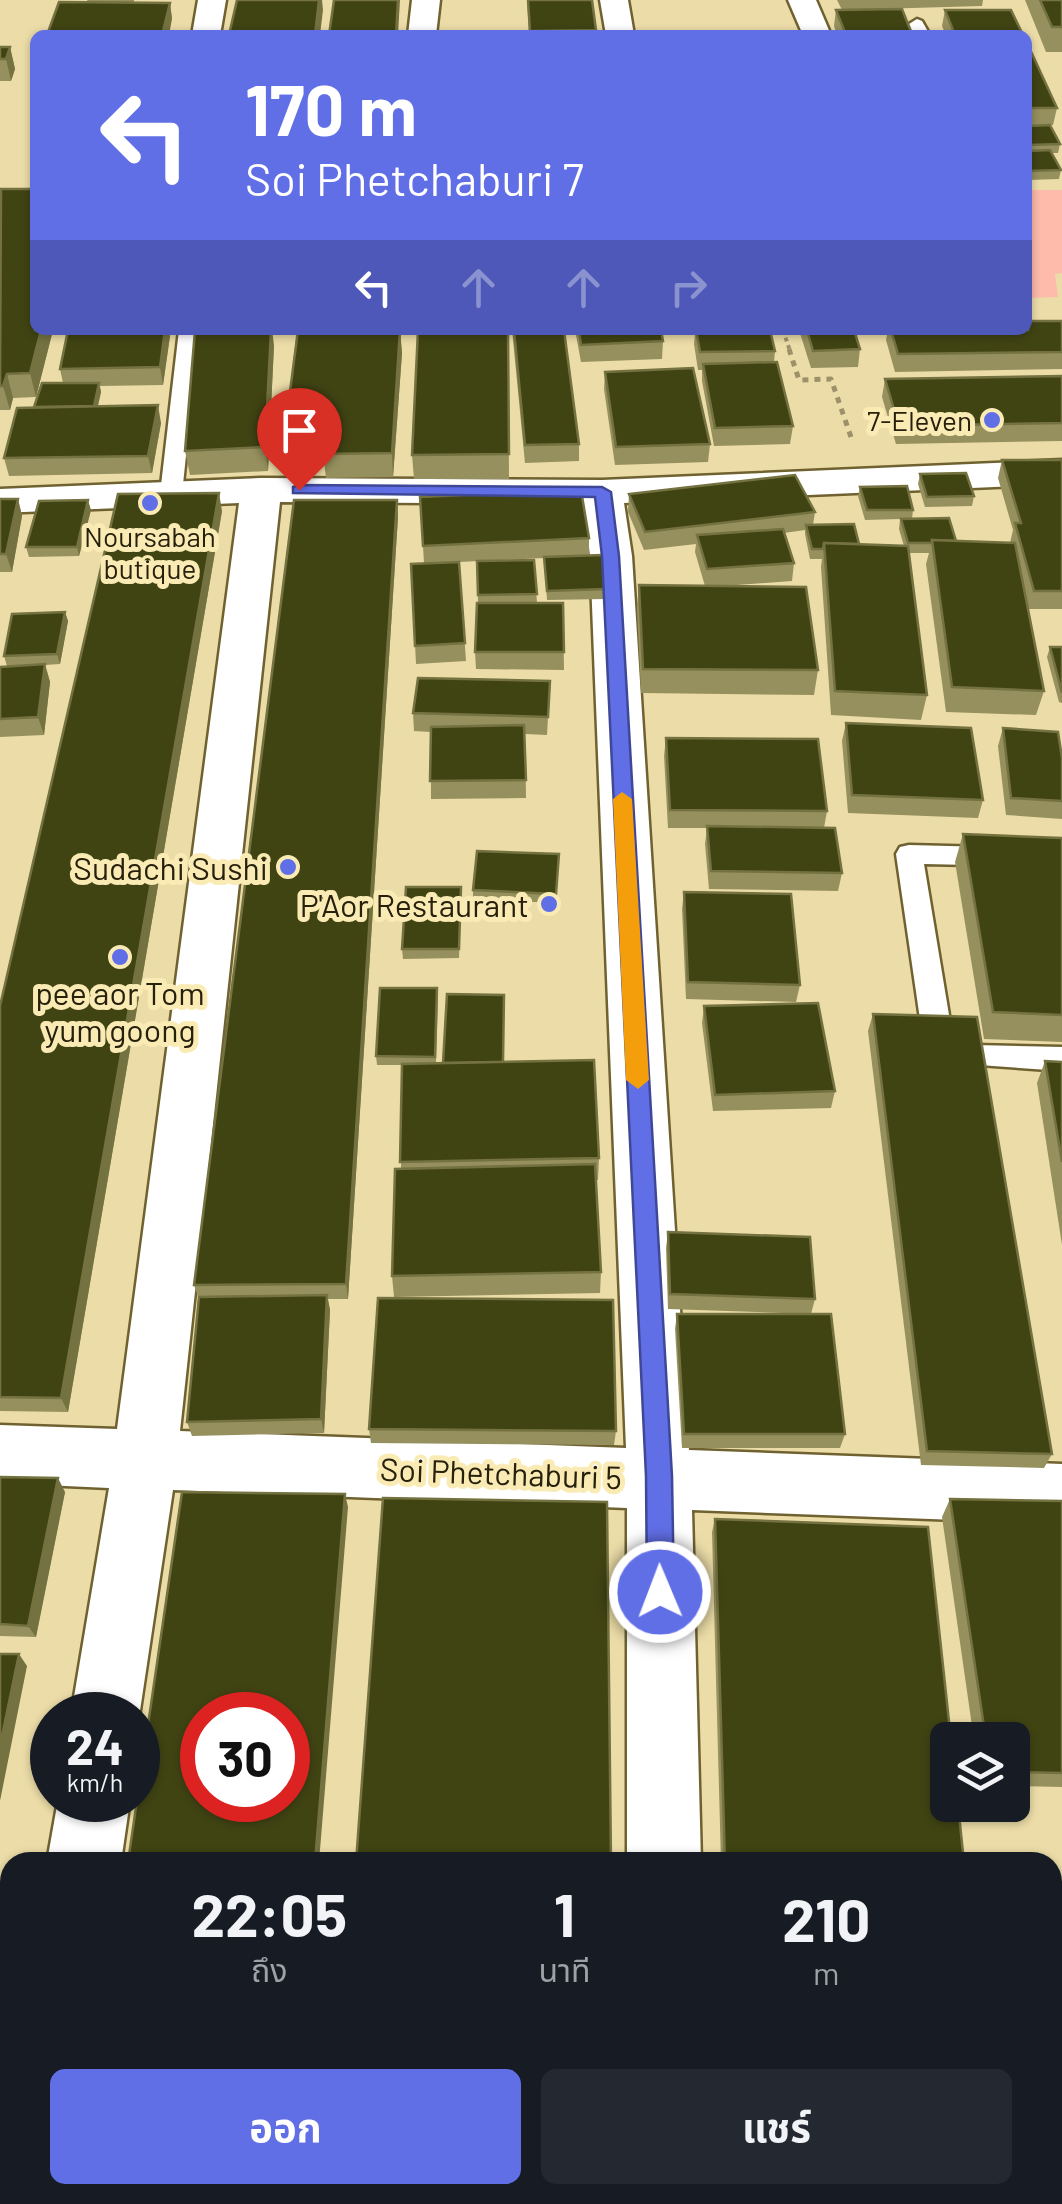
<!DOCTYPE html>
<html lang="th">
<head>
<meta charset="utf-8">
<style>
  body { margin:0; font-family:Barlow,"Noto Sans Thai",sans-serif; background:#242831; color:#f1f3f6; height:100vh; display:flex; flex-direction:column; font-size:38px; white-space:nowrap }
  * { box-sizing:border-box; margin:0 }
  p { font-size:32px; color:#9ea1a6 }
  .icon { flex:none; width:55px; height:55px; fill:none; stroke:currentColor; stroke-width:2; stroke-linecap:round; stroke-linejoin:round }
  .map { position:relative; flex:1; overflow:hidden }
  .side { position:absolute; left:0px; top:1852px; width:1062px; height:352px; display:flex; flex-direction:column; background:#171b24; border-radius:30px 30px 0 0; box-shadow:0 2px 8px #0004 }
  .side>* { flex:none }
  .top-card { position:absolute; left:30px; top:30px; width:1002px; height:305px; border-radius:15px; box-shadow:0 2px 8px #0004; background:#616fe7; color:#fff; overflow:hidden }
  .buttons { position:absolute; left:930px; top:1722px; display:grid; gap:20px }
  .buttons a { display:grid; place-items:center; width:100px; height:100px; border-radius:15px; background:#171b24; box-shadow:0 2px 8px #0004; font-size:50px }
  .speed { position:absolute; left:30px; top:1692px; display:flex; gap:20px; font-size:50px; font-weight:700; text-align:center }
  .speed>* { display:grid; place-content:center; width:130px; height:130px; border-radius:50%; background:#171b24; box-shadow:0 2px 8px #0004; line-height:1 }
  .speed small { font-size:25px; font-weight:400 }
  .speed .limit { border:15px solid #d22; background:#fff; color:#111 }
  .pin { position:absolute; display:grid; place-items:center; width:85px; height:85px; color:#fff; margin:-102px -42px; border-radius:50% 50% 50% 0; rotate:-45deg; box-shadow:0 0 10px #0007 }
  .pin .icon { rotate:45deg }
  .me { position:absolute; width:110px; margin:-55px; rotate:359deg; stroke-linejoin:round; filter:drop-shadow(0 0 8px #0008) }
  .turn { display:flex; align-items:center; gap:35px; height:210px; padding:0 50px; font-size:45px }
  .turn .icon { width:130px; height:130px; stroke-width:2.5 }
  .turn b { display:block; font-size:70px; line-height:85px }
  .lanes { display:flex; align-items:center; height:95px; padding:0 50px; background:#0003; justify-content:center; gap:50px; direction:ltr }
  .lanes .off { opacity:.35 }
  .eta { display:flex; justify-content:space-evenly; align-items:center; height:170px; text-align:center }
  .eta b { font-size:60px; font-weight:700; line-height:70px }
  .button { display:flex; gap:20px; margin-top:auto; padding:20px 50px }
  .button a { flex:1; height:115px; border-radius:15px; background:#616fe7; color:#fff; font-size:40px; font-weight:700; line-height:115px; text-align:center }
  .button a+a { background:#242831; color:#f1f3f6 }
  .map>svg:first-child { display:block }
</style>
</head>
<body>
<div class="map">
<svg width="1062" height="2204" viewBox="0 0 1062 2204">
  <rect width="100%" height="100%" fill="#ecdda8"/>
  <path fill="#febaaa" d="M1028,190h34v83l-7,1 3,23 -30,1z"/>
  <g fill="none" stroke-linecap="round" stroke-linejoin="round">
    <g stroke="#6f6230" stroke-width="5">
      <g id="lane">
        <path d="M917,19l5,2 8,14h-16l-5,-11z"/>
        <path d="M179,330h20l-17,164 -11,7 -11,-7z"/>
        <path d="M909,845l153,4v18l-138,-3 28,169 -5,8 -10,3 -10,-3 -5,-8 -26,-179 4,-7z"/>
        <path d="M975,1045l87,2v24l-97,-7 -5,-8 5,-8z"/>
      </g>
    </g>
    <g stroke="#6f6230" stroke-width="5">
      <g id="street">
        <path d="M198,0h28l-6,35h-28z"/>
        <path d="M412,0h28l-4,35h-28z"/>
        <path d="M600,0h28l6,35h-28z"/>
        <path d="M788,0h28l15,35h-28z"/>
        <path d="M1062,460v24l-438,19 8,53 57,894 373,14v60l-370,-14 9,352h-74v-354l-454,-18 -35,234v-9h-67l38,-227 -109,-5v-58l117,4 122,-926 -239,10v-24l261,-11 341,2zM280,502l304,2 6,52 36,892 -446,-17z"/>
        <path d="M58,1800h72l-9,62h-74z"/>
        <path d="M10,2164v31h65l-1,9h-74v-26z"/>
        <rect x="628" y="2195" width="82" height="9"/>
      </g>
    </g>
    <path stroke="#9c9169" stroke-width="4" stroke-dasharray="4 4" stroke-linecap="butt" d="M783,330l7,21"/>
    <path stroke="#9c9169" stroke-width="5" stroke-dasharray="6 6" stroke-linecap="butt" d="M789,349l10,31 32,-1 20,58"/>
    <use href="#lane" fill="#fff" fill-rule="evenodd"/>
    <use href="#street" fill="#fff" fill-rule="evenodd"/>
  </g>
  <g fill="#96905e">
    <path d="M87,0h47v3h36l2,16 -84,-17z"/>
    <path d="M527,0h65l4,35h-67z"/>
    <path d="M837,0h146l-1,6 -140,4z"/>
    <path d="M1025,0h37v52h-16z"/>
    <path d="M836,10l76,24v1h-75l-3,-9z"/>
    <path d="M945,10l78,25h-77l-4,-9z"/>
    <path d="M1028,45l29,63 -4,17h-25z"/>
    <path d="M0,47h10l5,22 -4,12h-11z"/>
    <path d="M1028,126l32,18 -2,9h-6l9,17 -2,9 -31,1z"/>
    <path d="M0,192l35,138h18l-17,67 -23,1 -3,12h-10z"/>
    <path d="M1062,321v48l-167,3 -9,-32 2,-10h140z"/>
    <path d="M297,330h103l2,23 -9,124 -67,1 -2,-16h-37l-3,-24z"/>
    <path d="M508,330l1,149h-95l-2,-24z"/>
    <path d="M512,330h52l15,114v17l-54,2z"/>
    <path d="M575,330h86l2,11 -1,18 -81,3z"/>
    <path d="M691,330h79l5,21 -1,11 19,64 -3,18 -76,2 -12,-65v-11h-4l-4,-26 1,-11h-4z"/>
    <path d="M799,330h55l6,19 -2,18 -47,1z"/>
    <path d="M170,336l-7,49 -63,1 1,6 -3,14 63,17 -9,50 -143,3 -5,-18 59,-75 -3,-14z"/>
    <path d="M274,345l-6,126 -78,4 -5,-24z"/>
    <path d="M605,372l105,72 -2,18 -93,3 -11,-76z"/>
    <path d="M1062,376v65l-166,3 -14,-47 3,-18z"/>
    <path d="M1002,460h60v149h-33l-4,-14 19,96 -8,24 -90,-3 -20,-148 3,-11h-20l18,142 -6,25 -90,-5 -10,-148 1,-8h-12l-5,-25v-4l-21,3 10,30 -2,18 -69,5 95,84 -4,25 -173,-2 -4,-84 2,-24 66,1 -10,-34 1,-8 -52,6 -16,-38 1,-18 186,18 -2,13 46,19 45,2 -5,-17 1,-10 -35,1 -7,-24 2,-9 53,23 -1,9 44,22 54,2 3,-13 -15,-52z"/>
    <path d="M920,474l54,22 -2,10 -47,1 -7,-23z"/>
    <path d="M420,497l169,41v18l16,33v10l-58,1 -3,-42 -85,4 7,99 -50,3 -5,-100 13,-1z"/>
    <path d="M0,499h18l4,17 -10,56h-12z"/>
    <path d="M397,500l1,17 -50,782h-20l2,11 -6,123 -132,3 -5,-14 12,-122 -5,-15z"/>
    <path d="M91,510l-12,46 -50,1 -3,-10z"/>
    <path d="M222,511l-154,901 -68,-1v-405z"/>
    <path d="M534,560l3,43h26l1,67 -88,-1 -1,-17 3,-49 -1,-42z"/>
    <path d="M65,612l3,9 -8,43 -15,1 5,17 -6,53 -44,2v-70l7,-1 -3,-10z"/>
    <path d="M1050,647h12v56l-3,-1 -12,-45z"/>
    <path d="M550,681l-3,54 -22,-1 1,64 -95,1v-67l-17,-1 -1,-18z"/>
    <path d="M846,723l137,77 -5,18 -130,-5 -6,-72z"/>
    <path d="M1003,728l59,30v61l-56,-4 -8,-69z"/>
    <path d="M666,738l161,73 -3,17 18,45 -4,18 -129,-2 -4,-45 2,-16h-39l-4,-72z"/>
    <path d="M963,834l99,4v204l-78,-3 -29,-177z"/>
    <path d="M559,854l-3,49 -83,-4v-9z"/>
    <path d="M684,892l116,93 -4,17 -110,-3 -4,-90z"/>
    <path d="M461,897l-2,61 -56,1 -1,-10z"/>
    <path d="M438,997l-2,66 67,-1 96,96 -1,22h-2l5,92 -1,21 -206,4 -2,-21 9,-108 1,-103h-25l-1,-9z"/>
    <path d="M704,1006l131,85 -4,17 -118,3 -11,-88z"/>
    <path d="M873,1014l179,440 -8,14 -123,-3 -53,-434z"/>
    <path d="M1045,1061l17,1v183l-25,-162z"/>
    <path d="M668,1232l147,67 -4,15 -143,-5 -2,-61z"/>
    <path d="M677,1314l168,120 -5,14h-158l-7,-119z"/>
    <path d="M369,1429l247,2 -2,14 -243,-2z"/>
    <path d="M0,1477l65,15 -29,145 -36,-1z"/>
    <path d="M950,1499l112,2v286l-50,-1v-46h-38l-32,-223z"/>
    <path d="M715,1519l249,343h-243l-9,-330z"/>
  </g>
  <g fill="#747240">
    <path d="M319,0h3l1,10 -3,25h-5z"/>
    <path d="M398,0h2l-2,35h-2z"/>
    <path d="M170,3l2,16 -3,16h-7z"/>
    <path d="M10,47l5,22 -4,12 -5,-22z"/>
    <path d="M41,330h12l-17,67 -6,-24z"/>
    <path d="M165,330h4l1,6 -7,49 -3,-18z"/>
    <path d="M271,330h1l2,15 -6,126 -3,-24z"/>
    <path d="M400,330l2,23 -9,124 -1,-24z"/>
    <path d="M7,374l6,24 -3,12 -7,-24z"/>
    <path d="M99,383l2,9 -6,25 -2,-10z"/>
    <path d="M158,405l3,18 -9,50 -4,-17z"/>
    <path d="M219,493l3,18 -154,901 -7,-14z"/>
    <path d="M18,499l4,17 -10,56 -6,-18z"/>
    <path d="M88,500l3,10 -12,46 -2,-9z"/>
    <path d="M397,500l1,17 -50,782 -2,-15z"/>
    <path d="M65,612l3,9 -8,43 -3,-10z"/>
    <path d="M45,664l5,18 -6,53 -6,-18z"/>
    <path d="M327,1295l3,15 -6,123 -3,-14z"/>
    <path d="M58,1478l7,14 -29,145 -8,-11z"/>
    <path d="M345,1494l3,13 -29,355h-4z"/>
    <path d="M19,1654l8,12 -27,135v-55z"/>
    <path d="M287,2195h5l-1,9h-5z"/>
  </g>
  <g fill="#404413" stroke="#747240" stroke-width="2.5" fill-rule="evenodd">
    <path d="M237,0h82l-4,35h-86z"/>
    <path d="M334,0h64l-2,35h-67z"/>
    <path d="M528,0h64l4,30 -66,1z"/>
    <path d="M1040,0h22v27h-10z"/>
    <path d="M59,2l111,1 -8,32h-115z"/>
    <path d="M902,9l10,25 -66,1 -10,-25z"/>
    <path d="M945,10h66l12,25h-68z"/>
    <path d="M1028,45l29,63h-29z"/>
    <path d="M0,47h10l-4,12h-6z"/>
    <path d="M1050,125l10,19 -32,1v-19z"/>
    <path d="M1050,150l11,20 -33,1v-20z"/>
    <path d="M1,189h34v141h6l-11,43 -23,1 -4,12h-3z"/>
    <path d="M1028,321h34v31l-164,2 -7,-24h137z"/>
    <path d="M68,330h97l-5,37 -100,2z"/>
    <path d="M195,330h76l-6,117 -80,4z"/>
    <path d="M298,330h102l-8,123 -69,1 2,-16h-41z"/>
    <path d="M418,330h90l1,124 -97,1z"/>
    <path d="M514,330h50l15,114 -54,1z"/>
    <path d="M579,330h82l2,11 -82,4z"/>
    <path d="M696,330h74l5,21 -75,1z"/>
    <path d="M807,330h47l6,19 -47,2z"/>
    <path d="M777,362l16,64 -78,2 -12,-64z"/>
    <path d="M693,368l17,76 -94,3 -11,-75z"/>
    <path d="M1062,376v47l-163,3 -14,-47z"/>
    <path d="M42,383h57l-5,23 -60,1z"/>
    <path d="M158,405l-10,51 -144,2 13,-50z"/>
    <path d="M1002,460h60v131h-28l-19,-68h6z"/>
    <path d="M966,473l8,23 -47,1 -7,-23z"/>
    <path d="M795,475l20,37 -170,20 -16,-38z"/>
    <path d="M907,486l6,24h-46l-7,-23z"/>
    <path d="M581,490l8,48 -166,8 -3,-49z"/>
    <path d="M219,493l-158,905 -61,-1v-391l118,-512z"/>
    <path d="M0,499h18l-12,55h-6z"/>
    <path d="M88,500l-11,47h-51l13,-46z"/>
    <path d="M294,500h103l-51,784 -152,1z"/>
    <path d="M949,518l7,23 -24,-1v3h-24l-7,-24z"/>
    <path d="M854,524l5,20 -35,-1 -1,6h-11l-6,-24z"/>
    <path d="M783,529l11,34 -87,6 -10,-34z"/>
    <path d="M932,540l83,3 29,148 -92,-4z"/>
    <path d="M824,543l84,3 19,149 -92,-4z"/>
    <path d="M602,555l3,34 -58,2 -3,-34z"/>
    <path d="M534,560l3,34 -59,1 -1,-34z"/>
    <path d="M459,562l6,81 -50,3 -4,-82z"/>
    <path d="M639,585l167,2 12,83 -175,-1z"/>
    <path d="M477,603h86l1,49h-89z"/>
    <path d="M65,612l-8,42 -53,2 8,-42z"/>
    <path d="M1050,647h12v46z"/>
    <path d="M45,664l-7,53 -38,2v-52z"/>
    <path d="M418,678l132,3 -2,36 -135,-4z"/>
    <path d="M846,723l125,5 12,72 -131,-5z"/>
    <path d="M524,725l2,55 -96,1 1,-54z"/>
    <path d="M1003,728l55,4 4,26v43l-51,-3z"/>
    <path d="M666,738l152,1 9,72 -157,-1z"/>
    <path d="M707,826l128,2 7,45 -131,-2z"/>
    <path d="M963,834l99,4v177l-69,-3z"/>
    <path d="M477,851l82,3 -3,40 -83,-4z"/>
    <path d="M406,887h55l-2,62h-57z"/>
    <path d="M684,892l107,2 9,91 -112,-3z"/>
    <path d="M380,988h57l-2,69 -59,-1z"/>
    <path d="M447,994l57,1 -1,67 -60,1z"/>
    <path d="M818,1003l17,88 -120,4 -11,-89z"/>
    <path d="M873,1014l104,3 75,437 -125,-3z"/>
    <path d="M594,1060l5,98 -199,4 2,-98z"/>
    <path d="M1045,1061l17,1v100z"/>
    <path d="M595,1164l6,108 -209,4 3,-107z"/>
    <path d="M668,1232l142,5 5,62 -145,-5z"/>
    <path d="M327,1295l-6,124 -134,3 12,-125z"/>
    <path d="M378,1298l235,2 3,131 -247,-2z"/>
    <path d="M677,1314h154l14,120h-161z"/>
    <path d="M0,1477l58,1 -30,148 -28,-2z"/>
    <path d="M182,1492l163,2 -30,368h-187zM202,1715h86v85h-86z"/>
    <path d="M383,1498l224,4 4,360h-255z"/>
    <path d="M950,1499l112,2v272l-50,-1v-32h-26z"/>
    <path d="M715,1519l213,8 23,213h-3v65h10l6,57h-239z"/>
    <path d="M0,1654h19l-19,92z"/>
    <path d="M80,2195h207l-1,9h-207z"/>
    <path d="M332,2195h282v9h-283z"/>
    <path d="M734,2195h266l1,9h-267z"/>
  </g>
  <path fill="#616fe7" stroke="#3f4896" stroke-width="2.5" d="M299,485l303,2 9,5 8,64 53,920 2,116 -4,10 -10,4 -9,-4 -4,-10 -1,-116 -44,-920 -7,-59 -302,-4v-6z"/>
  <path fill="#f59e0b" d="M622,792l10,7 17,281 -11,9 -12,-9 -13,-281z"/>
  <g fill="#616fe7" stroke="#faebb5" stroke-width="4">
    <circle cx="992" cy="420" r="10"/>
    <circle cx="150" cy="503" r="10"/>
    <circle cx="288" cy="867" r="10"/>
    <circle cx="549" cy="904" r="10"/>
    <circle cx="120" cy="957" r="10"/>
  </g>
  <g text-anchor="middle" dominant-baseline="central" stroke-width="10" stroke-linejoin="round" paint-order="stroke">
    <g font-size="28" fill="#26200c" stroke="#faebb5" text-anchor="end">
      <text x="972" y="420">7-Eleven</text>
      <text x="150" y="536" text-anchor="middle">Noursabah<tspan x="150" dy="32">butique</tspan></text>
    </g>
    <g font-size="32" fill="#26200c" stroke="#faebb5" text-anchor="end">
      <text x="268" y="867">Sudachi Sushi</text>
      <text x="529" y="904">P'Aor Restaurant</text>
      <text x="120" y="992" text-anchor="middle">pee aor Tom<tspan x="120" dy="37">yum goong</tspan></text>
    </g>
    <g font-size="32" fill="#26200c" stroke="#faebb5">
      <text transform="translate(501 1472) rotate(2)">Soi Phetchaburi 5</text>
    </g>
  </g>
</svg>
<div class="buttons">
<a><svg class="icon" aria-label="layers" viewBox="0 0 24 24"><path d="M12 4l9 5-9 5-9-5zM3 14l9 5 9-5"/></svg></a>
</div>
<div class="speed"><div>24<small>km/h</small></div><div class="limit">30</div></div>
<div class="pin" style="left:299px;top:490px;background:#d93025"><svg class="icon" aria-label="arrive" viewBox="0 0 24 24"><path d="M6 21V4h12l-3 4 3 4H6"/></svg></div>
<svg class="me" style="left:660px;top:1592px" viewBox="-20 -20 40 40"><circle r="17" fill="#616fe7" stroke="#fff" stroke-width="3"/><path d="M0-11L8 9 0 5-8 9z" fill="#fff"/></svg>
<div class="top-card">
<div class="turn"><svg class="icon" aria-label="left" viewBox="0 0 24 24"><path d="M17 20v-9H6M10 6l-5 5 5 5"/></svg><div><b>170 m</b>Soi Phetchaburi 7</div></div>
<div class="lanes"><svg class="icon" aria-label="left" viewBox="0 0 24 24"><path d="M17 20v-9H6M10 6l-5 5 5 5"/></svg><svg class="icon off" aria-label="ahead" viewBox="0 0 24 24"><path d="M12 20V5M6 11l6-6 6 6"/></svg><svg class="icon off" aria-label="ahead" viewBox="0 0 24 24"><path d="M12 20V5M6 11l6-6 6 6"/></svg><svg class="icon off" aria-label="right" viewBox="0 0 24 24"><path d="M7 20v-9h11M14 6l5 5-5 5"/></svg></div>
</div>
<section class="side">
<div class="eta">
<div><b>22:05</b><p>ถึง</p></div>
<div><b>1</b><p>นาที</p></div>
<div><b>210</b><p>m</p></div>
</div>
<div class="button"><a>ออก</a><a>แชร์</a></div>
</section>
</div>
</body>
</html>
